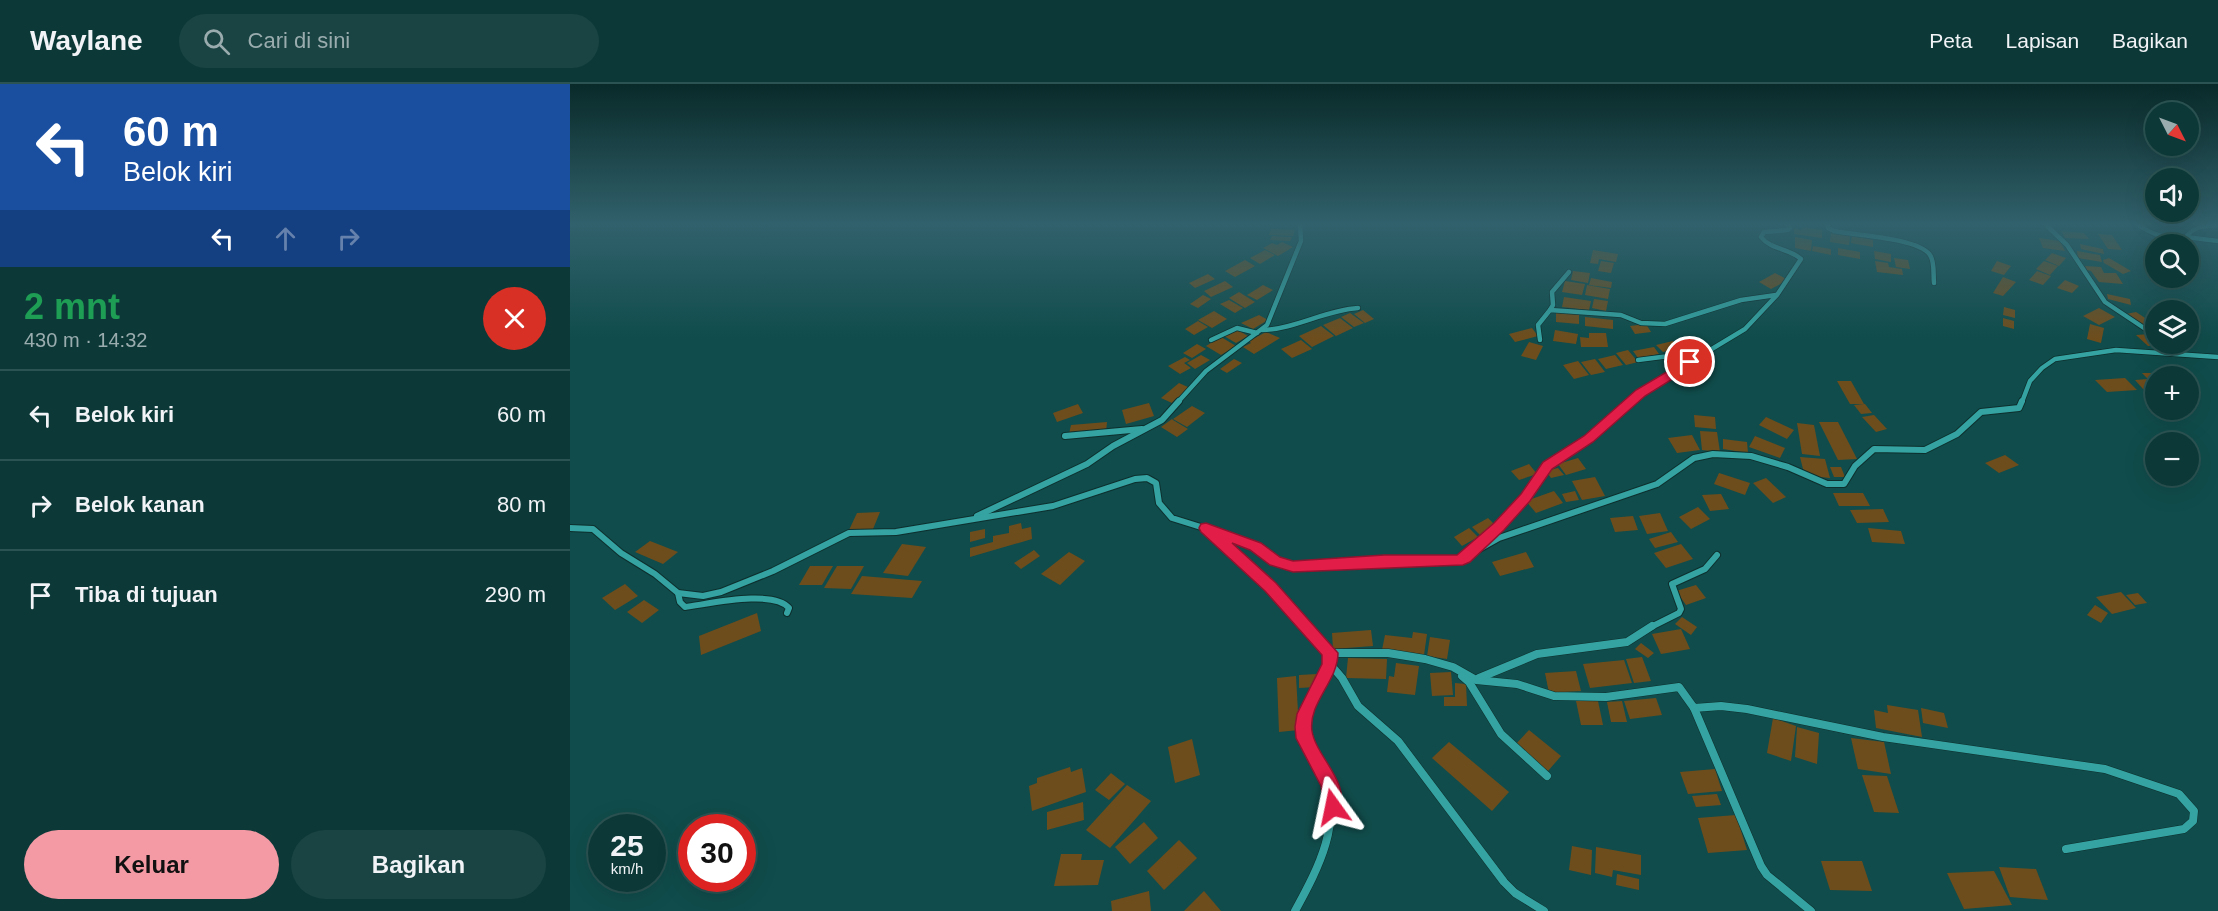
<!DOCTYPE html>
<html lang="id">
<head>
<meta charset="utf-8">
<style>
  body { margin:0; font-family:Arial,sans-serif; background:#1a4443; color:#f1f3f6; height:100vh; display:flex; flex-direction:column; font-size:22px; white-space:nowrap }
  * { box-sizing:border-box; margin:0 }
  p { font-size:20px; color:#9aacae }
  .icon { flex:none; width:33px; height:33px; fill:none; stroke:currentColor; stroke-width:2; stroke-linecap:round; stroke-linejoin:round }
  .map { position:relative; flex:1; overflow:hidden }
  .panel { display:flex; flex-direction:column; background:#0c3938; width:570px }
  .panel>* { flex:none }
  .guide { background:#1a4fa0; color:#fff; overflow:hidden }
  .needle { width:39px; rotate:132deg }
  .tools { position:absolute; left:1575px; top:18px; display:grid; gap:12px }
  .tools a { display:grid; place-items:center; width:54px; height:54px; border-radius:50%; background:#0c3938; box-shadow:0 6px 24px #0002,0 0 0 2px #2c5353; font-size:30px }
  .speed { position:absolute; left:18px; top:730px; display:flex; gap:12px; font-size:30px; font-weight:700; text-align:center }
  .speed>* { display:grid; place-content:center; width:78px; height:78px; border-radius:50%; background:#0c3938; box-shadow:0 6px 24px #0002,0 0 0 2px #2c5353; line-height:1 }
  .speed small { font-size:15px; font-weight:400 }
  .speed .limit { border:9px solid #d22; background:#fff; color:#111 }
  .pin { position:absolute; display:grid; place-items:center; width:51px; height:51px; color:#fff; margin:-26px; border:3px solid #fff; border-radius:50%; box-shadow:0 2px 6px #0007 }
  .me { position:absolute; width:66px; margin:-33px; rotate:348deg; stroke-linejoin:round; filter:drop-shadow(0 0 4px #0008) }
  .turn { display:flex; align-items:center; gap:21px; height:126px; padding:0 24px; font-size:27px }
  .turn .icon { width:78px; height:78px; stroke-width:2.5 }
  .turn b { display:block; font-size:42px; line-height:51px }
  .lanes { display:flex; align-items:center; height:57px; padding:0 24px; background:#0003; justify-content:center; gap:30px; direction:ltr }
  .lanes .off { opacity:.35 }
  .round { display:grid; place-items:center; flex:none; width:63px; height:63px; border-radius:32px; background:#1a4443 }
  .head { display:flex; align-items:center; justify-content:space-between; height:102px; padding:0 24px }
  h1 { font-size:36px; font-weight:600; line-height:45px; color:#1e9e55 }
  .action { display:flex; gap:12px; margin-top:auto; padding:12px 24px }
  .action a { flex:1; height:69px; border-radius:36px; background:#f49aa4; color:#111; font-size:24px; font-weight:600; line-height:69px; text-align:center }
  .action a+a { background:#1a4443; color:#f1f3f6 }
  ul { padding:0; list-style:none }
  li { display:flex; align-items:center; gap:18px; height:90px; padding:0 24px; border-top:2px solid #2c5353 }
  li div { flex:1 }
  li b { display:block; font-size:22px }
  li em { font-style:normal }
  header { display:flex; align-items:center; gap:36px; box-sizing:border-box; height:84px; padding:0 30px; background:#0c3938; border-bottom:2px solid #2c5353 }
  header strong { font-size:28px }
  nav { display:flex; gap:33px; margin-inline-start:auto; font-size:21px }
  .search { width:420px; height:54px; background:#1a4443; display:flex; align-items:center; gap:15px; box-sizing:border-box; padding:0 21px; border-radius:33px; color:#9aacae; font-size:22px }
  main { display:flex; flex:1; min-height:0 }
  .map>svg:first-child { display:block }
</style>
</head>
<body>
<header>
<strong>Waylane</strong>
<div class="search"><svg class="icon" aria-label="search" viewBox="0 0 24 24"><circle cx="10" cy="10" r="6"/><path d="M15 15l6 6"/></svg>Cari di sini</div>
<nav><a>Peta</a><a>Lapisan</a><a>Bagikan</a></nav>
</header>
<main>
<section class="panel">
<div class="guide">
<div class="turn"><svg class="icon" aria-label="left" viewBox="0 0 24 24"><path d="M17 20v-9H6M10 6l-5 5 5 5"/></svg><div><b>60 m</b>Belok kiri</div></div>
<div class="lanes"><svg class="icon" aria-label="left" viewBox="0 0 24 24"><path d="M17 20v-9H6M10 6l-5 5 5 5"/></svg><svg class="icon off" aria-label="ahead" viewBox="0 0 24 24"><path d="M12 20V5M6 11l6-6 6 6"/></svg><svg class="icon off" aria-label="right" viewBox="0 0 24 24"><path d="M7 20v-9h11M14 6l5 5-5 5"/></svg></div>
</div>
<div class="head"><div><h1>2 mnt</h1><p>430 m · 14:32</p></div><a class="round" style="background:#d93025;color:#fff"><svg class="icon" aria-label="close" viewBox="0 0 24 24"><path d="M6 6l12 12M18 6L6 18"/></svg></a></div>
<ul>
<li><svg class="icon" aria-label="left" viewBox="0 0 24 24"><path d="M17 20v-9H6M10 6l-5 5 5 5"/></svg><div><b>Belok kiri</b></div><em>60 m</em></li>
<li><svg class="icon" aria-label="right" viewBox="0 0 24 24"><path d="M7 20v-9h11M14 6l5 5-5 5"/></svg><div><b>Belok kanan</b></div><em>80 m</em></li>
<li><svg class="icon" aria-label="arrive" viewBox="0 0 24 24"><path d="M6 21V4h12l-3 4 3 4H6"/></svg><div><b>Tiba di tujuan</b></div><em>290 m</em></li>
</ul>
<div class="action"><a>Keluar</a><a>Bagikan</a></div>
</section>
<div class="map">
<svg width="1648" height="827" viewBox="0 0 1648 827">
  <rect width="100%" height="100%" fill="#104c4b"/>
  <g fill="#6e4d1c">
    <path d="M1233,143l19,3v8l-28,-4v-6l8,2z"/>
    <path d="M701,145h3l21,1 -2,6 -24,-1z"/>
    <path d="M1491,147l23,2 5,6 -24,-1z"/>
    <path d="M1261,148l19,4 -1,9 -19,-3z"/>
    <path d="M1528,150l14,1 10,15 -14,-1z"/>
    <path d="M702,152l20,1 -2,4 -20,-1z"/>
    <path d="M1282,152l21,4v7l-22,-4z"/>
    <path d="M1225,153l17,3 -1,11 -16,-3z"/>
    <path d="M1469,154l21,3 5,10 -22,-3z"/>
    <path d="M712,158l11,5 -15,9 -15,-8 9,-5 5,2z"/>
    <path d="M1510,160l23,5 1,5 -23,-5z"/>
    <path d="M1243,162l18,3v6l-19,-4z"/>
    <path d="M1268,164l22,4v7l-22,-4z"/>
    <path d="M695,166l10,5 -15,9 -10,-6z"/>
    <path d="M1023,166l25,4 -2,8 -17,-3 -1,5 -8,-1z"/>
    <path d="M1304,167l17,3v8l-16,-3z"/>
    <path d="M1507,167l23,4 2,7 -24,-4z"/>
    <path d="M1482,169l14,5 -7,8 -14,-6z"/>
    <path d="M1324,174l14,2 2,9 -14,-2z"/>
    <path d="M1539,174l22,13 -8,3 -19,-11 -1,-3z"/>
    <path d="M675,176l10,6 -20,11 -10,-6z"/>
    <path d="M1031,177l13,2 -3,10 -13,-2z"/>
    <path d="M1305,177l13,2 1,4 13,2 1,6 -26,-3z"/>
    <path d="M1427,177l14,5 -7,9 -13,-4z"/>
    <path d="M1474,177l14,5 -8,9 -14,-6z"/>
    <path d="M1515,182l16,1 3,6h12l7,11 -24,-2 -8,-11 -4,-1z"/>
    <path d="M1003,187l17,2 -2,10 -17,-3z"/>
    <path d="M1467,187l14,5 -8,9 -14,-5z"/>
    <path d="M1205,189l13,7 -17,9 -12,-7z"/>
    <path d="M638,190l7,5 -20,9 -6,-5z"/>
    <path d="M1433,193l13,5 -13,14 -10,-3z"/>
    <path d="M1021,194l21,4 -1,6 -22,-3z"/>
    <path d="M1495,196l14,6 -7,7 -15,-5z"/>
    <path d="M655,197l8,6 -22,10 -7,-6z"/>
    <path d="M995,197l20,3 -3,11 -20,-3z"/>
    <path d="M693,201l10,5 -16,10 -10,-5z"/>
    <path d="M1017,201l23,4 -2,10 -23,-4z"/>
    <path d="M669,208l16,10 -10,6 -16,-10z"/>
    <path d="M1537,210l23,5 1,6 -23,-6z"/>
    <path d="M633,211l8,4 -13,9 -8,-4z"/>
    <path d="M994,213l27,4 -2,9 -27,-3z"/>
    <path d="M1024,215l14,2 -2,10 -14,-3z"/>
    <path d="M659,216l14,8 -8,5 -15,-9z"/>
    <path d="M1434,223l11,3v8l-12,-3z"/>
    <path d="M1529,224l16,9 -16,8 -16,-9z"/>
    <path d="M793,226l11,9 -9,4 -11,-9z"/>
    <path d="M644,227l13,8 -15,9 -14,-8z"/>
    <path d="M986,228l23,2v10l-23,-2z"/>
    <path d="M1566,228l20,13 -11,2 -19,-13z"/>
    <path d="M780,229l14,10 -10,4 -13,-10z"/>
    <path d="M689,231l9,5 -15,9 -12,-6z"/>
    <path d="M1015,233l28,3v9l-28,-3z"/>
    <path d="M770,234l13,10 -17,8 -13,-11z"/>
    <path d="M1433,234l11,3v8l-11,-3z"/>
    <path d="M628,237l10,6 -14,8 -9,-6z"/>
    <path d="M1076,240l5,8 -16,2 -5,-8z"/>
    <path d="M1520,240l14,4 -3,15 -14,-4z"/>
    <path d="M751,242l13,10 -22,11 -13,-11z"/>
    <path d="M962,244l6,8 -23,6 -6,-8z"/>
    <path d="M666,245l12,7 -12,7 -12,-7z"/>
    <path d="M985,246l23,4 -2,10 -23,-3z"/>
    <path d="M696,248l14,6 -26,16 -11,-7 8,-4 -2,-2z"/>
    <path d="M1019,249h17l2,14h-27l-1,-10 9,1z"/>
    <path d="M1580,250l6,5v6l-8,1 -12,-11z"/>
    <path d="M651,253l15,9 -15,9 -15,-9z"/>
    <path d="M731,256l11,9 -20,9 -11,-9z"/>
    <path d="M1103,257l6,7 -16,4 -7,-7z"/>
    <path d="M959,258l14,4 -7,14 -15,-4z"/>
    <path d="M627,260l9,5 -14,9 -9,-5z"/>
    <path d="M1084,263l5,7 -21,4 -5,-7z"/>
    <path d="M1058,266l10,12 -12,3 -10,-12z"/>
    <path d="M631,271l9,5 -15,9 -8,-6z"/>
    <path d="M1045,271l8,10 -17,4 -8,-10z"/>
    <path d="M615,273l5,3 -6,3 7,5 -11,6 -12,-8z"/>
    <path d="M664,275l8,4 -15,10 -7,-4z"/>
    <path d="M1025,275l10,13 -14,3 -10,-13z"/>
    <path d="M1008,277l11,14 -15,4 -11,-14z"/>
    <path d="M1572,289h19l4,3h-9v13h-13l-8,-9 13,-1z"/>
    <path d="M1555,294l12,12 -30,2 -12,-12z"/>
    <path d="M1267,297h14l13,23h-14z"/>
    <path d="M609,299l11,5 -18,15 -11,-5z"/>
    <path d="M579,319l5,13 -28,8 -4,-14z"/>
    <path d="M508,320l5,9 -26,9 -4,-9z"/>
    <path d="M1294,320h1l7,9 -11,1 -7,-9z"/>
    <path d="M622,322l13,7 -18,14 -14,-8z"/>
    <path d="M1124,331l21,2 1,12 -21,-2z"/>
    <path d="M1304,331l13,14 -11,3 -14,-15z"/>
    <path d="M1196,333l28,13 -7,9 -28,-14z"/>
    <path d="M602,335l1,1 15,9 -11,8 -16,-10z"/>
    <path d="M537,338l-1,10 -37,2 2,-9z"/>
    <path d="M1249,338h19l19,37 -19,1z"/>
    <path d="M1227,339l17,2 6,31 -18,-2z"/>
    <path d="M1130,347l17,1 3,20 -18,-2z"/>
    <path d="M1122,351l8,15 -23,3 -9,-15z"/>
    <path d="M1185,352l30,12 -5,10 -31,-11z"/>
    <path d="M1153,355l24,3 1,11 -25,-4z"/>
    <path d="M1435,371l14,10 -20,8 -14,-10z"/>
    <path d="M1230,373l25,2 5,19 -19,-2 -8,-7z"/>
    <path d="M1008,374l8,11 -20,6 -8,-11z"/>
    <path d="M959,380l8,10 -18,6 -8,-9z"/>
    <path d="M1260,383h11l4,10h-11z"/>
    <path d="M988,384l6,7 -13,3 -5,-7z"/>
    <path d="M1149,389l31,10 -5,12 -31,-11z"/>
    <path d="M1025,393l10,19 -23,4 -10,-19z"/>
    <path d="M1196,394l20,19 -13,6 -20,-20z"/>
    <path d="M984,407l9,12 -27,10 -10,-12z"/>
    <path d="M1005,407l4,9 -13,2 -4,-8z"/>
    <path d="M1263,409h30l7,13h-31z"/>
    <path d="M1151,410l8,15 -19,2 -8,-16z"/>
    <path d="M1128,423l12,12 -19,10 -12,-12z"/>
    <path d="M1313,425l6,13 -32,1 -7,-13z"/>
    <path d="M310,428l-7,17 -24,1 8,-17z"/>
    <path d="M1090,429l8,18 -21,3 -8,-18z"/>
    <path d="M1063,432l5,14 -23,2 -5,-14z"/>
    <path d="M918,434l8,8 -16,9 -8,-8z"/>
    <path d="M451,439l1,6 9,-2 1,12 -62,18v-9l23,-6v-6l16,-3v-7z"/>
    <path d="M899,444l9,9 -16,9 -8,-9z"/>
    <path d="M1298,444l33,3 4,13 -33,-2z"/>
    <path d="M415,445v9l-15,4v-10z"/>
    <path d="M1101,448l7,10 -23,6 -6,-9z"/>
    <path d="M80,457l28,11 -15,12 -28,-12z"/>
    <path d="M332,460l24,3 -18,29 -25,-3z"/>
    <path d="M1111,460l12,15 -27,9 -12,-15z"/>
    <path d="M464,466l6,6 -19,13 -7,-6z"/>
    <path d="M499,468l16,9 -25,24 -19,-11z"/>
    <path d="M956,468l8,15 -34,9 -8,-14z"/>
    <path d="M240,482h23l-11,19h-23z"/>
    <path d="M267,482h27l-13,23 -27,-1z"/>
    <path d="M292,492l60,5 -10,17 -61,-4z"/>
    <path d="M55,500l13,12 -23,14 -13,-12z"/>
    <path d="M1126,501l10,13 -20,7 -10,-14z"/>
    <path d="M1551,508l15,16 -24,6 -16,-17z"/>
    <path d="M1568,509l9,10 -12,2 -9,-10z"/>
    <path d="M74,516l15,10 -17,13 -15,-11z"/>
    <path d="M1525,521l13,8 -7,10 -14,-8z"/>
    <path d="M187,529l4,18 -60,24 -2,-19z"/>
    <path d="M1112,533l15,10 -6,8 -16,-11z"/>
    <path d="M1111,545l9,20 -29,5 -9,-20z"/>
    <path d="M801,546l2,16 -40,3 -1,-16z"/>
    <path d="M843,548l14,2 -3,21 -42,-5 3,-15 27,3z"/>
    <path d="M860,553l20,3 -3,19 -20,-3z"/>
    <path d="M1071,559l13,10 -6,5 -13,-9z"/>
    <path d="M1072,573l9,24 -17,2 -8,-24z"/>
    <path d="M778,574l39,1 -1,20 -40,-1z"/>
    <path d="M1054,576l8,23 -42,5 -7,-24z"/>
    <path d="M826,579l23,3 -4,29 -28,-3 2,-16 5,1z"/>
    <path d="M1006,587l5,20 -32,2 -4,-20z"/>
    <path d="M881,588l2,23 -21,1 -2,-23z"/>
    <path d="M747,590v13l-18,1v-13z"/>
    <path d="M726,592l3,54 -20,2 -2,-54z"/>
    <path d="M885,599l11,1 1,22h-23v-9h11z"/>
    <path d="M1086,614l6,17 -32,4 -6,-18z"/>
    <path d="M1006,617h22l5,24h-22z"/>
    <path d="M1052,617l5,21h-16l-4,-20z"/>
    <path d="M1317,621l31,5 4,27 -46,-9 -2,-18 14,3z"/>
    <path d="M1351,624l23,5 4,15 -25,-5z"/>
    <path d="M1203,634l23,8 -5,35 -24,-8z"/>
    <path d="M1227,643l22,6 -2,31 -22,-7z"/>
    <path d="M959,646l32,26 -13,15 -33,-26z"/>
    <path d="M1281,654l33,4 7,32 -33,-5z"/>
    <path d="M622,655l8,36 -25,8 -7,-36z"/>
    <path d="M879,658l60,50 -17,19 -60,-53z"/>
    <path d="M500,683l1,5 11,-4 4,24 -54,19 -3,-25 8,-3v-5z"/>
    <path d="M1145,685l7,22 -34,3 -8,-22z"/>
    <path d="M541,689l14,11 -16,16 -14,-10z"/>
    <path d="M1292,691l25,1 12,37 -25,-1z"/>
    <path d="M557,701l24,16 -41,47 -24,-18z"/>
    <path d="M1147,710l4,11 -25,2 -4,-11z"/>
    <path d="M513,718l1,18 -37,10v-18z"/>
    <path d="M1166,731l11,35 -39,3 -10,-35z"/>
    <path d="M574,738l14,16 -28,26 -15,-17z"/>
    <path d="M609,756l18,18 -33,32 -17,-19z"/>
    <path d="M1002,762l20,4 -1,25 -22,-5z"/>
    <path d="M1026,763l45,8v20l-28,-5 -1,7 -17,-4z"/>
    <path d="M491,770h21l-1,6h23l-6,25 -44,1z"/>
    <path d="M1251,777h41l10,30 -42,-1z"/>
    <path d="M1429,783l37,2 12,31 -38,-3z"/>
    <path d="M1424,787l18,34 -48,4 -17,-36z"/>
    <path d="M1047,790l22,5v11l-23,-5z"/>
    <path d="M579,807l2,20h-39l-1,-10z"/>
    <path d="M634,807l17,20h-37z"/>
  </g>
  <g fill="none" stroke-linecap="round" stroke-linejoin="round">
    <g stroke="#0d2f2e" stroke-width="6">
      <g id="street-far2">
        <path d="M1258,139v5l6,3c20,4 85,7 96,24 5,7 3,20 4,28"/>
        <path d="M1474,139l23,22 38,57 51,34"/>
        <path d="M1565,139c16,11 31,17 51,14 8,-11 19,-11 32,-12"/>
        <path d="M1616,153l32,4"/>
        <path d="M980,226l3,-5 -1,-13 17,-20"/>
        <path d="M692,246c34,-1 63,-20 96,-22"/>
        <path d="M641,256l26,-12 20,5"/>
        <path d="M970,256l-2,-15 12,-15 71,5 20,8 24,1 76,-24 35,-5"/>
        <path d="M1595,260l8,9"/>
        <path d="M1068,276l70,-9"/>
        <path d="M608,318l28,-31 61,-46 34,-84 -1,-18"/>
        <path d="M1058,318l24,-17 93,-56 32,-34 24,-36c-12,-11 -30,-9 -40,-22l3,-5 24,-2 2,-2 -3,-5"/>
        <path d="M1452,318l8,-21 12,-13 13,-9 61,-9 102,7"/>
      </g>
    </g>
    <g stroke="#0d2f2e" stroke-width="8">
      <g id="street-far1">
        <path d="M495,352l77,-7"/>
        <path d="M407,432l110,-52 26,-18 49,-26 17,-19"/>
        <path d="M0,444l23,1 28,24 34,21 23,19 25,3 18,-4 52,-21 76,-38 47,-1 157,-26 82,-27 12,-1 9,5 3,20 13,15 61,19 22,9 20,15 18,6 91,-6h74l41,-23 158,-54 37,-26 19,-4 38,2 37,11 39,17h17l11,-18 19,-17 51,1 32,-16 24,-22 38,-4 3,-7"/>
        <path d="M638,446l63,57 36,41"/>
        <path d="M901,467l28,-24 26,-29 22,-32 42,-27 41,-38"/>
        <path d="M108,509l2,9 5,5c24,-3 88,-18 104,1l-2,5"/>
        <path d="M1079,544l30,-15 2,-4 -9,-25 33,-15 12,-14"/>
      </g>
    </g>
    <g stroke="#0d2f2e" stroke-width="9">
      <g id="street">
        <path d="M736,542l24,27h58l37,6 28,8 23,13 41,4 37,12 52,1 73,-10 15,21 27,-2 26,3 136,28 222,32 74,25 15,17 -1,10 -9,8 -118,20"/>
        <path d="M760,580l12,14 16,28 40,35 106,141 11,11 29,18"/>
        <path d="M892,592l7,6 32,52 46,42"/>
        <path d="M909,594l58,-24 90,-12 25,-16"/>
        <path d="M1124,624l67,158 6,9 44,36"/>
        <path d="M725,827c24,-44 48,-89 29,-139 -6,-15 -21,-29 -21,-46 1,-26 24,-47 27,-73"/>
      </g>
    </g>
    <use href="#street-far2" stroke="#34a3a1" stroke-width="4.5"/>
    <use href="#street-far1" stroke="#34a3a1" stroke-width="6"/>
    <use href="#street" stroke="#34a3a1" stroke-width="8"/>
  </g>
  <linearGradient id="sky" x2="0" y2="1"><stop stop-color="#092a29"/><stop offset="0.55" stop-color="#31616c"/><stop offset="1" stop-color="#31616c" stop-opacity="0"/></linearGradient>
  <rect width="1648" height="255" fill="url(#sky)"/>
  <path fill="#e11d48" stroke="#92132f" stroke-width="1.5" d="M1120,274l5,1v6l-50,31 -52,46 -41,27 -22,32 -26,29 -34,32 -7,3 -170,7 -23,-7 -20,-15 -18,-7 44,40 62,70c0,28 -30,50 -26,78 4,26 40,52 27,82l-6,3 -7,-3 -5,-27 -25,-48 -1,-11 2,-13 25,-50v-9l-57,-64 -64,-59 -2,-4 2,-4 5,-1 55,20 19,14 13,4 91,-6h73l37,-32 27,-29 22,-32 41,-26 52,-46z"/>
</svg>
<div class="tools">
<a><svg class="needle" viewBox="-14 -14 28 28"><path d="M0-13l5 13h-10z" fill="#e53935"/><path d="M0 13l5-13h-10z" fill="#9aacae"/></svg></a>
<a><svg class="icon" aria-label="sound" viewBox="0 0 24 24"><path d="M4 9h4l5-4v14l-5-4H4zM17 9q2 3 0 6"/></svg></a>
<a><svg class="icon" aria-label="search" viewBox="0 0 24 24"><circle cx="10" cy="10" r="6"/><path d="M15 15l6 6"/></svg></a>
<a><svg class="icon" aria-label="layers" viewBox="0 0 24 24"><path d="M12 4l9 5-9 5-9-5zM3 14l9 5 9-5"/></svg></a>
<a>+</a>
<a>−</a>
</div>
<div class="speed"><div>25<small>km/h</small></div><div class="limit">30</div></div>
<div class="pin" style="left:1120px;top:278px;background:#d93025"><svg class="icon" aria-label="arrive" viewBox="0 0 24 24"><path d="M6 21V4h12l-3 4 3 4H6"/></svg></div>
<svg class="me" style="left:763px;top:723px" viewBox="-20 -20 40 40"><path d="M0-17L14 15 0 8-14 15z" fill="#e11d48" stroke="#fff" stroke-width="4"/></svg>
</div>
</main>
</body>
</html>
